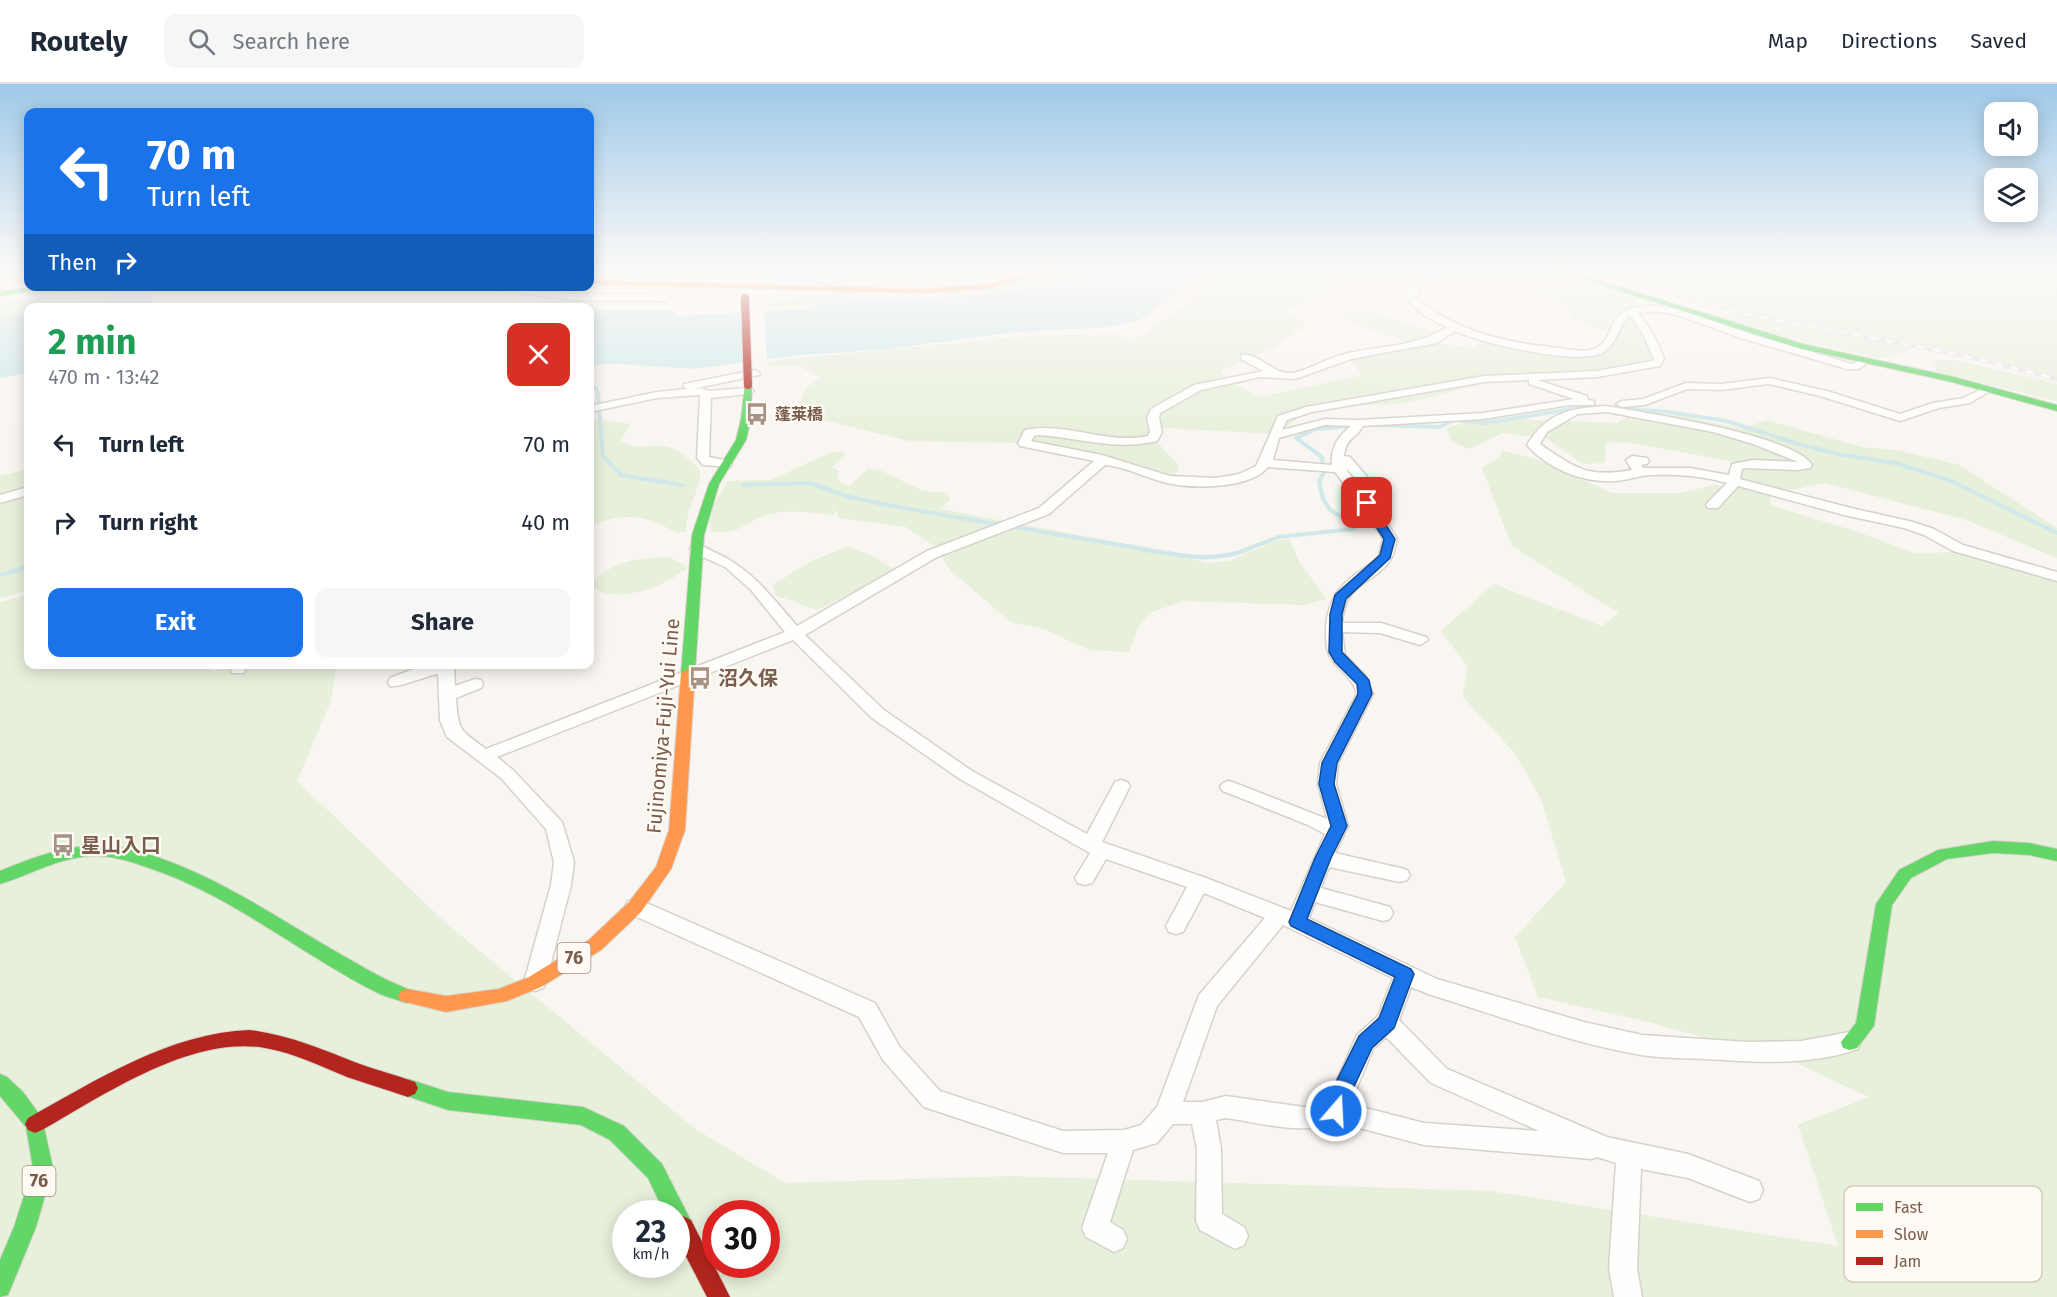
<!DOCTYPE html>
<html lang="en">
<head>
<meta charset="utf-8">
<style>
  body { margin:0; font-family:"Fira Sans","Noto Sans JP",sans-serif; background:#f6f6f7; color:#1f2937; height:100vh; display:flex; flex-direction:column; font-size:22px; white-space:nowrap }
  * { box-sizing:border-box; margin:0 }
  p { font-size:20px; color:#747a83 }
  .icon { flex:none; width:33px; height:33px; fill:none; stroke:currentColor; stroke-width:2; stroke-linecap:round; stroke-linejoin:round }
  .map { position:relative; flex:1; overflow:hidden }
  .side { position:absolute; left:24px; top:219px; width:570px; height:366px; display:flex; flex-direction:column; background:#fff; border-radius:12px; box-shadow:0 3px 15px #0003 }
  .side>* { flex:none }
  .banner { position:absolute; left:24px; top:24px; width:570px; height:183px; border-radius:12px; box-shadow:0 3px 15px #0003; background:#1a73e8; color:#fff; overflow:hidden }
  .controls { position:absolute; left:1984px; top:18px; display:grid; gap:12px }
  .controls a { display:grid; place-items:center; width:54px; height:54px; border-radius:12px; background:#fff; box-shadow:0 3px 15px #0003; font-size:30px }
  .speed { position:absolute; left:612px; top:1116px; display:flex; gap:12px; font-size:30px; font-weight:700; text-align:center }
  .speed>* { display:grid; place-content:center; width:78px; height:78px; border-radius:50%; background:#fff; box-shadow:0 3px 15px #0003; line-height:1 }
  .speed small { font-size:15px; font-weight:400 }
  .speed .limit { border:9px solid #d22; background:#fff; color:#111 }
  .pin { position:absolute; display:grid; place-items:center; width:51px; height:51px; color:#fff; margin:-26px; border-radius:12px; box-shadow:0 3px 9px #0006 }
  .me { position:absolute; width:66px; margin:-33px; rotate:19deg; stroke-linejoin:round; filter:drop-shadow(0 0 4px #0008) }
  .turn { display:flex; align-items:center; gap:21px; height:126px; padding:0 24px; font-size:27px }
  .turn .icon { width:78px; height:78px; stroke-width:2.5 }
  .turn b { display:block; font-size:42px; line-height:51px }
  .then { display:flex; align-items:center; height:57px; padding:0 24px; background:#0003; gap:12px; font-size:22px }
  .round { display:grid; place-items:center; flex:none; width:63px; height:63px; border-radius:12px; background:#f6f6f7 }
  .headline { display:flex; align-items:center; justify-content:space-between; height:102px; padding:0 24px }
  h1 { font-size:36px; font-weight:700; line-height:45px; color:#1e9e55 }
  .button { display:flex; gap:12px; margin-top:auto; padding:12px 24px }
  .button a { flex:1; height:69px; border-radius:12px; background:#1a73e8; color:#fff; font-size:24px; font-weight:700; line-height:69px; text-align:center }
  .button a+a { background:#f6f6f7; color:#1f2937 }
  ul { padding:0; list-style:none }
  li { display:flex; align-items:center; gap:18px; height:78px; padding:0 24px }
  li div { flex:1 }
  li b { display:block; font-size:22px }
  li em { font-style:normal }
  header { display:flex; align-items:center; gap:36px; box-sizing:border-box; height:84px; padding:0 30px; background:#fff; border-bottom:2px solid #e0e1e3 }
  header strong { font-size:28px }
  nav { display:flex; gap:33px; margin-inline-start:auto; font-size:21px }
  .search { width:420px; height:54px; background:#f6f6f7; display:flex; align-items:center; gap:15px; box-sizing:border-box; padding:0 21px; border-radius:12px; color:#747a83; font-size:22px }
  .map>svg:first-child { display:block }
</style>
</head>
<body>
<header>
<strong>Routely</strong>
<div class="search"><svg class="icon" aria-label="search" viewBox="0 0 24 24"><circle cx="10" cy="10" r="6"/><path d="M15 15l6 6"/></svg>Search here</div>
<nav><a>Map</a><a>Directions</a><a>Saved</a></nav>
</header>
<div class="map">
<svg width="2057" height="1213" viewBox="0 0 2057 1213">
  <rect width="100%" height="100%" fill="#f9f5f0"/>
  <g fill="#e7f0db" fill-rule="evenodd">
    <path d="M1057,187h32c-79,28 -163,27 -246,31 -26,1 -51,7 -77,5l5,-5 75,-11 37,3 100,-4 47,-9z"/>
    <path d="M1235,187h130l-81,41 23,12 -32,23 -55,24 7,9 33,17 103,-22 -17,-18 68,-13 -49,-17 -24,-12 1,-5 31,2 35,13 29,5 2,13 34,5 7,-7 89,16 23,1 20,-15 -6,-12 -35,-13 -5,-13 -31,-16 55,-4 42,12 7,9 24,60 -84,14 -73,-2 -99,25 -97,6 -33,25 -114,-6 -6,14 22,24 -4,11 -71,-20 -80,-14 -114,-2 -88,-21 -22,-19 6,-13 14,-10 -21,-12h-36l15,-6 262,-25h78l36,12 -19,-7z"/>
    <path d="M1576,187h481v106l-139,-31 -22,10 -18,2 -98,-22 -62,-20 19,-6 -125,-35 -20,3z"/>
    <path d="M122,203l-15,14 -37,6 -42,1v6l-28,5v-16z"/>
    <path d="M1931,276h23l98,22 5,2v17l-120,-29z"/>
    <path d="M1635,327h24l84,18 23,-9 96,27 39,4 58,14 98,63v30l-91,-38 -141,-37 -33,7 -51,-3 -6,-25 -103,-19 -26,-1 -1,21 -22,1 -37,-26 -43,-5 -34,16 -18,-8 -4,-13 34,-10 136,5z"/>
    <path d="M590,334l41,6 -11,16c15,13 34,2 51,8 12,4 22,15 30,24 -3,24 -15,35 -15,59l-9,2c-33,-19 -53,-22 -87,-6z"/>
    <path d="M844,367l1,5 -13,11 7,4 -2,9 11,7 21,-19 13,3 41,20 24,2 3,7 -9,9 221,42 45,12 23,-2 45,-20 14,-2 11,24 27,36 -24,6 -121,-4 -32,12 -12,15 -9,24 -40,-2 -45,-21 -33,-7 -59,-50 -18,-26 -28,-19 -67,-9 -6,-13 2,10c-24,-2 -48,-7 -71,1 -23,9 -26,19 -53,16l-3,-18 20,-33 43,-1 56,-26z"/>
    <path d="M1503,367l33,8 76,34h67l37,-8 55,8 -1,12 85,26 60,22 45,-1 97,30v715h-2057v-695l28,-8v70h170l16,8 13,-7h110l-6,36 -34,80 150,143 247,204 91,55 227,-7 478,15 348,55 -40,-121 71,-28 -73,-34 -152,-42 -106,-24 -23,-60 51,-55 -25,-83 -27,-47 -52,-56 6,-29 -27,-36 53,-47 108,42 17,-13 -107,-67 -30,-78 17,-11zM626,1130h50v50h-50zM716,1130h50v50h-50z"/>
    <path d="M28,385v122l-28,7v-122z"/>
    <path d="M848,463l22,8 24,14 -6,6 -71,35 -42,-15 -2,-10 38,-24z"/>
    <path d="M669,473l19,10c-22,19 -73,40 -98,18 21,-24 48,-27 79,-28z"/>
  </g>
  <g fill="#d0e8ea">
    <path d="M1093,187h114l-56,42 -12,7 -29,7 -95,5 -134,18 -81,5 -105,14 -78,-5 -27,1v-54l79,-1 11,6 134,-8 9,-10c92,2 182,4 270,-27z"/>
    <path d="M119,204l28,3 7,14 -1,2h-96l28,-6h21z"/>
    <path d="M28,229v60l-28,5v-59z"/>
  </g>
  <path fill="#f9f5f0" d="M764,224l3,55 -20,2 -2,-56z"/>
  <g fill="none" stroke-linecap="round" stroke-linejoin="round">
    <path stroke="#d0e8ea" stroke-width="3" d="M590,302l6,2 3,7"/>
    <g stroke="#d0e8ea" stroke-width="4">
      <path d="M598,310l5,62 18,19 61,10"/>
      <path d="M1377,341l63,2 14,-7 31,3 105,-17 79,6 57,9 69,22 47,12 53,8 54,17 108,53"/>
      <path d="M743,401l67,-2 36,13 36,8 118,21"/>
      <path d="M1009,442l141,24"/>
      <path d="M1245,466l34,-13 74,-8 1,-4 -24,-15 -7,-11 -4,-17 5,-10 -2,-15 -26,-19 20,-9 37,-3"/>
    </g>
    <g stroke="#d0e8ea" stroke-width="4.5">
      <path d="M1141,465c39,6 69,15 108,0"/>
      <path d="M0,491l28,-8"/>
    </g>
    <g stroke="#d7d1cb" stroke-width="3">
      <g id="street">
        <path d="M635,187h9l-15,15h-6v-4z"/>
        <path d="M755,187h22l48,6 36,-6h79l-5,5h-14l1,15 -5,3 -5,-3 1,-15c-27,0 -58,-3 -80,8l-74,-10z"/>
        <path d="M1431,187h10l-1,2 16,7 -4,3 -18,-6 -16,12 -1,10c41,33 90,44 143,49 10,2 26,5 36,0 24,-12 5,-42 56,-42 34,0 65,18 96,27 33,11 67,19 100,30l5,1 11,-6 5,3 -10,8h-12l-106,-31 -61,-22 -17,-4 -25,1c12,14 20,29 26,46l-4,7 -63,11 -60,3 50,16 1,4 6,1v4h-24l-87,14 -120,7c-7,13 -17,11 -19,30l6,1 18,21 -6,4 -4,-1 -13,-14 3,5 31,38 18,29c-2,6 -2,13 -5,18 -17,30 -46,20 -50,66h39l45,14 2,3 -8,5 -40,-12 -38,-1 3,23 20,20 8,19 -35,69 -2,21 12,42 -13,27 65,15 7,2 3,5 -3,5 -7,2 -71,-15 -8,21 69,19 3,6 -3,6 -7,2 -68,-19 -6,16 128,61 147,43 58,13 106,7 53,-1 49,-9 8,3 3,7 -3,7c-42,15 -91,14 -135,11 -27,-2 -55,-1 -82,-5 -71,-12 -141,-39 -210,-60l-20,-8 -12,33 48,49 160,68 81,17 71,27 4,9 -4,9 -9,3 -62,-24 -47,-9 -4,99 5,29h-28l-5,-29 7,-105 -19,-6 -5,2 -168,-14 -87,-23c-34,14 -76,1 -111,-4l-10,2 5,29 1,65 22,13 4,9 -4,9 -9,4 -35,-19 -4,-9 1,-72 -5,-25h-19l-16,19 -24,7 -23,72 13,8 4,9 -4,9 -9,4 -28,-15 -4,-9 26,-75h-45l-139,-46 -41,-47 -24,-43 -231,-104 -3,-6 3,-6 7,-2 7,2 233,102 24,43 41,45 123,40 61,-1 17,-5 16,-18 42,-112 66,-77 -61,-25 -21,39 -7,2 -7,-2 -3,-6 21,-39 -81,-28 -14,24 -7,2 -7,-2 -3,-5 15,-25 -130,-74 -88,-61 -79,-78 -296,117 16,13 49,52 12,40 -3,23 -25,97 -3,6 -8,3 -8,-3 -3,-6 27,-97 3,-23 -8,-33 -45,-51 -54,-41 -7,-17 -2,-46c-13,2 -38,14 -48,12l-2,-4 2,-4 26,-10 38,-4 1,22 20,-7 6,1 2,4 -2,4 -25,10c2,33 4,32 30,51l299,-117 -34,-42 -26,-23 -33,-15 -2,-3 2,-3c8,-2 15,2 22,6 37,16 57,44 83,74l130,-75 112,-43 55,-47 -74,-15 -2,-3 7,-13c40,-9 82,15 123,6l2,-4 -3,-14 4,-9 43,-24 69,-14 -22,-12v-4c18,-3 32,20 52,18 12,-2 34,-14 48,-18 35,-10 75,-7 106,-28 -14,-6 -38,-18 -41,-34l5,-8zM1630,231l13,19 11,25 -2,2 -55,10 -113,5 -178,31 -28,9 -22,50 -17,8 -23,4 -46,-2 -68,-21 -71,-14 3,-5 5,-1c41,3 78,16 118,6l5,-9 -3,-14 1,-5 41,-23 59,-13 35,2 56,-20 86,-16 18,-12c26,12 125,36 149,21 13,-8 14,-27 26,-37zM1529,296v4l45,15 -91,14 -125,7 -33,-1 -43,11 5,-10 25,-8 172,-30zM1325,341l26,1c-13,10 -21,22 -19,39l-59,-5 6,-22zM1105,381c22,2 41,13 62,18 26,6 83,6 101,-16l67,5 34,44 14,23c-2,6 -2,13 -5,18 -7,8 -18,13 -26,20 -23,17 -29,44 -25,71 3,19 25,25 30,46l-37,69 -2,21 9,35 -92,-36 -6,-2 -6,2 -3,4 3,4 85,34 17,9 -34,77 -85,-33 -104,-36 28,-56 -3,-4 -6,-2 -6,2 -28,52 -115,-63 -88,-61 -79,-75 132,-78 112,-43zM1283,841l110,53 -15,38 -21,19 -31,69 -22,3 -78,-11 -24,6h-19l34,-96zM1386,953l45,46 108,48 -115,-8 -74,-19 23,-55z"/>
        <path d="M468,202h34l70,8 93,1 5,3 -5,3 -93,-1z"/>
        <path d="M755,286l5,3 -1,2 -67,14 9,-1 7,3 40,-3 6,3 -6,3 -37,4 -2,59 21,4 2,3 -2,3 -27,-2 -6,-7 3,-62 -1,-1 -42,3 -67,14v-6l67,-14 30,-3 -4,-3 1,-2z"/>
        <path d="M1769,294l58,13 73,23 33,-11 30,-5 25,-12 5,3 -23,14 -31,5 -39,13 -80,-25 -51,-12 -48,6 -34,-1 -42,16 -23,2 -6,-3 6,-3 21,-2 43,-16 35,1z"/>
        <path d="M1607,322c38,7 187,29 205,59l-2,3 -13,2 -52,-2 -3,1 -2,10 111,29 62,14 21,7 29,16 94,27v9l-104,-30 -29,-16 -20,-7 -60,-13 -106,-29 -20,22h-10l-2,-3 2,-3 19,-19c-24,-7 -50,-9 -75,-8 -12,0 -24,5 -37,6 -32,2 -67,-12 -88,-36 20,-33 44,-37 80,-39zM1607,328l106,20 40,12 45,18 -45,-2 -21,4 -3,11 -39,-7h-47l-2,-3 6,-1 2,-3 -2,-3 -15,-2 -6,4 6,10c-45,8 -57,-2 -92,-26l7,-12 31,-18z"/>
        <path d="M28,403v8l-28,8v-8z"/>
        <path d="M230,580h16l-2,9h-12z"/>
      </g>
    </g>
    <g stroke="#d9d2cb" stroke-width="2">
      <g id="fast">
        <path d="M1558,187h11l234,73 151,33 103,28v6l-105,-29 -154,-34z"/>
        <path d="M38,202h23l-61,10v-4z"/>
        <path d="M745,299l7,2 -1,34 -5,21 -27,44 -15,51 -9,138 -7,4 -7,-4 11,-138 17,-51 27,-44 5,-21z"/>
        <path d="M1993,757l36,2 28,6v12l-28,-6 -36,-2 -46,6 -36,19 -19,27 -18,121 -17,22 -7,2 -7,-2 -2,-6 15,-19 20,-119 23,-34 39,-20z"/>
        <path d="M109,761c80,13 151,62 219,102 28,16 55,33 85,44l3,5 -3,5 -6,2 -25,-8c-80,-39 -148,-99 -233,-127 -17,-6 -35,-12 -53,-12 -35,0 -63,18 -96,28v-13c35,-15 71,-27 109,-26z"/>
        <path d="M0,990l7,3 16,15 19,26 11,50 -17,59 -28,68 -8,2v-37l14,-33 19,-59 -7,-41 -26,-31z"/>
        <path d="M408,995l40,13 135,15 41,19 38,38 32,63 -3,7 -8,4 -7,-3v-21h-11l-17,-36 -38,-38 -29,-15 -133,-15 -47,-16 -3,-6 3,-6z"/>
      </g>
    </g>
    <g stroke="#d9d2cb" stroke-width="2">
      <g id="slow">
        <path d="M1041,187h12l-63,17 -67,5 -333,-9v-4l333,9 67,-5z"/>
        <path d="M688,585l7,4 -10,157 -14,39 -30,43 -40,38 -60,37 -34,14 -61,11 -45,-11 -3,-5 3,-5 6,-2 39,7 53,-7 30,-12 60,-37 40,-38 27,-35 13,-37 12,-157z"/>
      </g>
    </g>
    <g stroke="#d9d2cb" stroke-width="2">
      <g id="jam">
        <path d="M250,946c38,5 72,19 107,33 19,7 39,12 58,19l3,6 -3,6 -7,3c-20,-7 -41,-13 -61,-20 -27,-11 -53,-24 -82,-29 -74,-13 -161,47 -223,82l-7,3 -7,-3 -3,-6 3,-6c69,-38 141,-85 222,-88z"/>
        <path d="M683,1132l8,4 39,77h-23l-31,-60v-18z"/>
      </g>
    </g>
    <use href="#street" fill="#fefefd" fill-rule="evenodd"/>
    <use href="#fast" fill="#63d668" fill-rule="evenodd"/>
    <use href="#slow" fill="#ff974d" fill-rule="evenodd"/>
    <use href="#jam" fill="#b3261e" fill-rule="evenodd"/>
    <g stroke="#e6e3e7" stroke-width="4.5">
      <path id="rail" d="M1590,187l165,45 202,38 100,25"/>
    </g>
    <use href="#rail" stroke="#fffaf3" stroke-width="3" stroke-dasharray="8" stroke-linecap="butt"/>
    <g stroke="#dad1cc" stroke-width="10" stroke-linecap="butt">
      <path id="jam-bridge" d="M745,214l3,87"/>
    </g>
    <use href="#jam-bridge" stroke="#b3261e" stroke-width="8"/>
  </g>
  <linearGradient id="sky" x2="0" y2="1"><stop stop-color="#9ec9e9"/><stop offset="0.52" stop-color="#fcfaf8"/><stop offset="1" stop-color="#fcfaf8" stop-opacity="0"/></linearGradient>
  <rect width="2057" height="357" fill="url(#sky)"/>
  <path fill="#1a73e8" stroke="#114b97" stroke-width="1.5" d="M1367,416l4,1 24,38 -5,19 -44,41 -4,15v38l27,28 3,14 -35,69 -3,21 13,42 -16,32 -24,61 104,50 3,5 -20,54 -22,20 -21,45 -8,24 -7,3 -7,-3 -3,-6 5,-19 28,-56 20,-18 16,-41 -104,-51 -2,-4 26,-64 16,-32 -12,-42 3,-21 36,-69 -1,-10 -22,-22 -6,-10 1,-38 5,-19 45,-40 4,-16 -23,-36z"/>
  <defs>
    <g id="bus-bare" transform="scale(1.8)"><path d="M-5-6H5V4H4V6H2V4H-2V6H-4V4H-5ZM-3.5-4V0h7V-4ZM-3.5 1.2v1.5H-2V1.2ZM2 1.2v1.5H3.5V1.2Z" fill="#a69286" stroke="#fffaf3" stroke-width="2.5" paint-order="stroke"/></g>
  </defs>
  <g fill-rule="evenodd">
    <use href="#bus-bare" x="757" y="330"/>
    <use href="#bus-bare" x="700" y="594"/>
    <use href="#bus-bare" x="63" y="761"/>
  </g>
  <g text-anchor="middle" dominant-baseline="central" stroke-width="4.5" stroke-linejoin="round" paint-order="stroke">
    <g font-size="16" font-weight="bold" fill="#7a5d4d" stroke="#fffaf3" text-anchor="start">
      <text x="775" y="330">蓬莱橋</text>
    </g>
    <g fill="#fffaf3" stroke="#a28c7f" stroke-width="1.5">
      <rect x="557.5" y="859" width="33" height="30" rx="4.5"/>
      <rect x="22.5" y="1082" width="33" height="30" rx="4.5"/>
    </g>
    <g font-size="18" font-weight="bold" fill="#7a5d4d">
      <text x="574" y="874">76</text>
      <text x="39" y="1097">76</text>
    </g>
    <g font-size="20" font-weight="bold" fill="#7a5d4d" stroke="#fffaf3" text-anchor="start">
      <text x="718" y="594">沼久保</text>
      <text x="81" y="761">星山入口</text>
    </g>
    <g font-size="20" fill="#7a5d4d" stroke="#fffaf3">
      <text transform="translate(663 642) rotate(-85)">Fujinomiya-Fuji-Yui Line</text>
    </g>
  </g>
  <rect x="1844" y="1102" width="198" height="96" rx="9" fill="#fffaf3" stroke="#d7cbc1" stroke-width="1.5"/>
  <rect x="1856" y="1119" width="27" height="8" fill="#63d668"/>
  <rect x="1856" y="1146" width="27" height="8" fill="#ff974d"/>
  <rect x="1856" y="1173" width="27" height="8" fill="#b3261e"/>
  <g font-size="16" fill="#7a5d4d">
    <text x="1894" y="1129">Fast</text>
    <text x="1894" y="1156">Slow</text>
    <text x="1894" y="1183">Jam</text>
  </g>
</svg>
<div class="controls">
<a><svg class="icon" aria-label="sound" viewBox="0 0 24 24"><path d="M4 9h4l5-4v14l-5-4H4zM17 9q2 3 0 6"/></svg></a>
<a><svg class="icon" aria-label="layers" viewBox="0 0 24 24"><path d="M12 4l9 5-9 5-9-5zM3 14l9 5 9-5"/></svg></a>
</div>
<div class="speed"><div>23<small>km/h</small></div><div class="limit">30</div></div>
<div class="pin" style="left:1367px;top:419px;background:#d93025"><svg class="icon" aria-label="arrive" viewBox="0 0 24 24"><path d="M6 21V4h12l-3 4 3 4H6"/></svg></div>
<svg class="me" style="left:1336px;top:1027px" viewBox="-20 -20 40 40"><circle r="17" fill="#1a73e8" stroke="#fff" stroke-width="3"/><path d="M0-11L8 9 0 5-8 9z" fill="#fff"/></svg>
<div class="banner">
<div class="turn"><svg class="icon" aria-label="left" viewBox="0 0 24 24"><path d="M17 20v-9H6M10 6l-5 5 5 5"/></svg><div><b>70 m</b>Turn left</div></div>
<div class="then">Then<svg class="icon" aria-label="right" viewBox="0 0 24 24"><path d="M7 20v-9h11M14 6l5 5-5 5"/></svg></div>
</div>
<section class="side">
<div class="headline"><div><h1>2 min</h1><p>470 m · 13:42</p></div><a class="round" style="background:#d93025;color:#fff"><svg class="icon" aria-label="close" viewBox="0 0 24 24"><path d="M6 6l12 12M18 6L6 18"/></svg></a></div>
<ul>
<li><svg class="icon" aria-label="left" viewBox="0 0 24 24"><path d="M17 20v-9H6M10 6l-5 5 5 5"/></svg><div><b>Turn left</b></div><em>70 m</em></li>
<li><svg class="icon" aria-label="right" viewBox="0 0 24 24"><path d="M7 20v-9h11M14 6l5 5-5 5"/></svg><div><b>Turn right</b></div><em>40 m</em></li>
</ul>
<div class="button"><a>Exit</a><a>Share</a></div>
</section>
</div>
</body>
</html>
